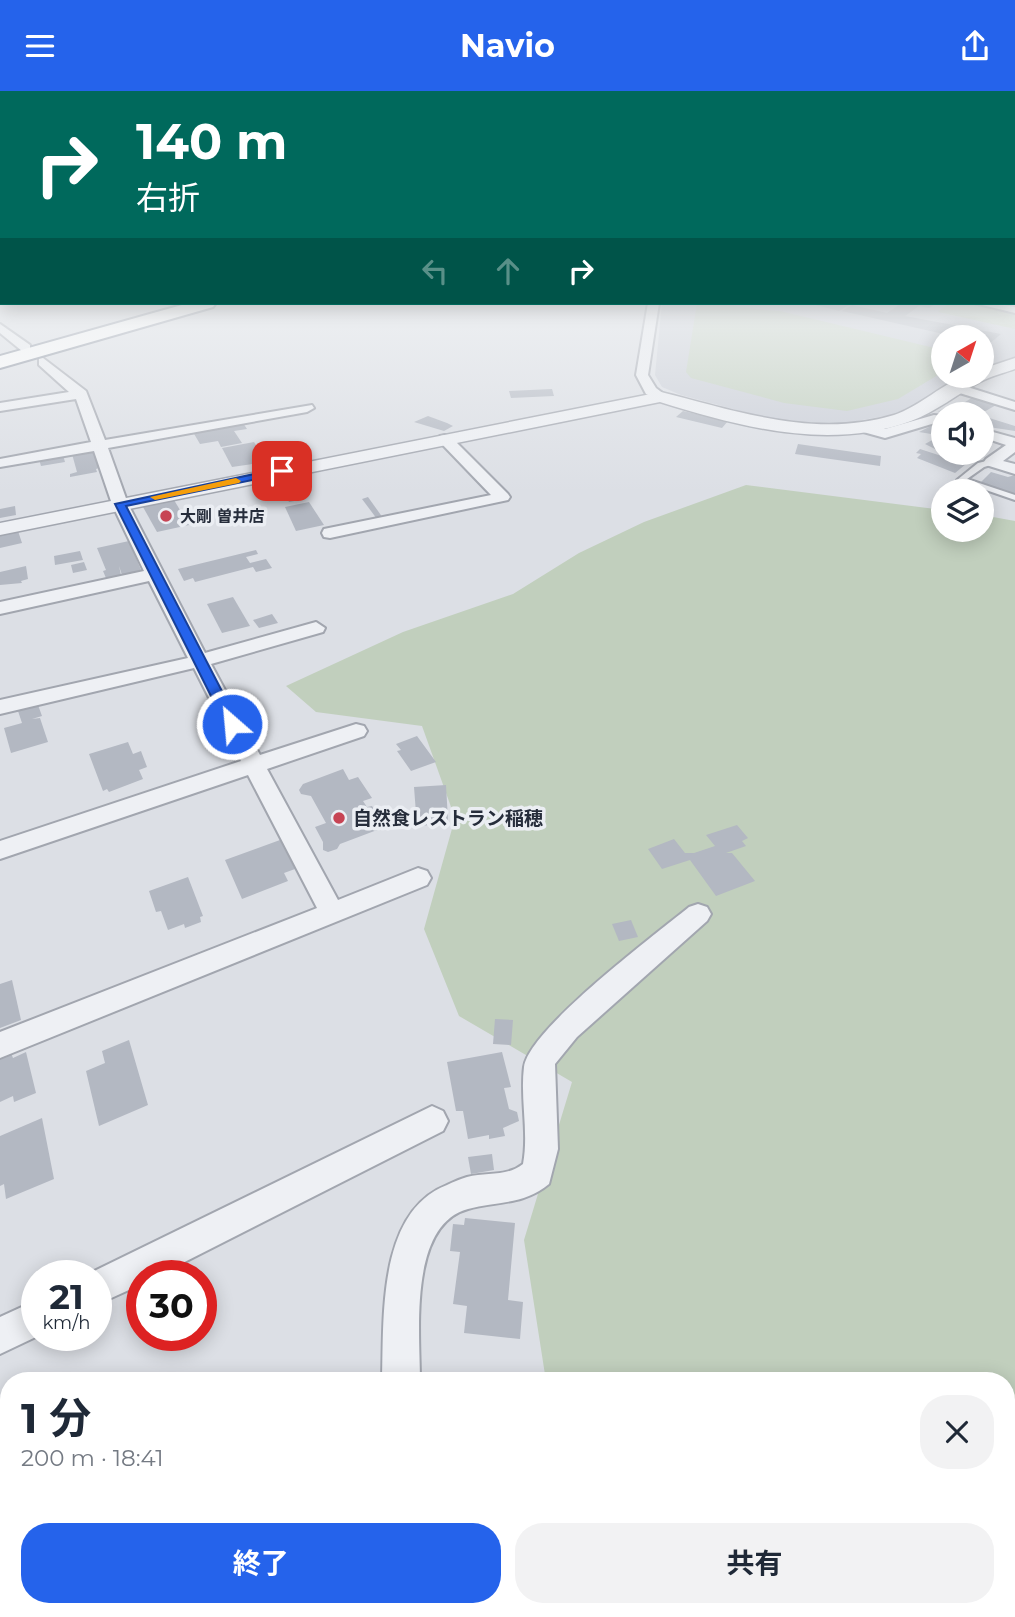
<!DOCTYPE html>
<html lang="ja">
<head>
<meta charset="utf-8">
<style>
  body { margin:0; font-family:Montserrat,"Noto Sans JP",sans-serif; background:#f2f2f3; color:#1f2937; height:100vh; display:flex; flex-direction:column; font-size:26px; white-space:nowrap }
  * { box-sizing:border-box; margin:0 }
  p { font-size:23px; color:#747a83 }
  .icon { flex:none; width:38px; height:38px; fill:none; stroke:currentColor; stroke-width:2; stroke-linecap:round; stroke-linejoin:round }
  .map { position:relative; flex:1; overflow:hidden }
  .side { position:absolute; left:0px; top:1281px; width:1015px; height:245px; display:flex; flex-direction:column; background:#fff; border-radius:28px 28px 0 0; box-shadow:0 4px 18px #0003 }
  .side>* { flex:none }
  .top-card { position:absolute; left:0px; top:0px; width:1015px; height:214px; box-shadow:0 4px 18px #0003; background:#00695c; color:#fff; overflow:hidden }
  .needle { width:46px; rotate:39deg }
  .tools { position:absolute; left:931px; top:234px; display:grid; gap:14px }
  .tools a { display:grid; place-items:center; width:63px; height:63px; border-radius:50%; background:#fff; box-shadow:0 4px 18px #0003; font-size:35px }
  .speed { position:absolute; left:21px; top:1169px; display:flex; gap:14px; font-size:35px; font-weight:700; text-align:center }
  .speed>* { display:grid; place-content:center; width:91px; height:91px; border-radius:50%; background:#fff; box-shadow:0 4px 18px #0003; line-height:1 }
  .speed small { font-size:18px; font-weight:400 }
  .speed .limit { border:10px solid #d22; background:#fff; color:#111 }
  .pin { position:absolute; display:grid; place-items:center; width:60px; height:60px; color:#fff; margin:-30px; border-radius:14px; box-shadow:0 4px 10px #0006 }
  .me { position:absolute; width:77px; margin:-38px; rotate:333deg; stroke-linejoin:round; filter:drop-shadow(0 0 5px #0008) }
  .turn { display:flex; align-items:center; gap:24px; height:147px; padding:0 21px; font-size:32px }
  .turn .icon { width:91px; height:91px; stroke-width:2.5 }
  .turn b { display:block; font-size:49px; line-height:60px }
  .lanes { display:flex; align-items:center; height:66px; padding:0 21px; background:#0003; justify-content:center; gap:35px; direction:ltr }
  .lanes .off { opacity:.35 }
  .round { display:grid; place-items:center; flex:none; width:74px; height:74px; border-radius:28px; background:#f2f2f3 }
  .headline { display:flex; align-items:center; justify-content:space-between; height:119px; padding:0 21px }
  h1 { font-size:42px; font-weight:700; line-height:52px }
  .action { display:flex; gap:14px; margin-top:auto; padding:14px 21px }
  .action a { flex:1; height:80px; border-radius:28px; background:#2563eb; color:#fff; font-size:28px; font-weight:700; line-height:80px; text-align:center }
  .action a+a { background:#f2f2f3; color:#1f2937 }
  header { display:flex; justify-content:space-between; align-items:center; height:91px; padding:0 21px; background:#2563eb; color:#fff; font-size:32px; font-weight:700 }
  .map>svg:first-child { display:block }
</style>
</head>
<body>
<header><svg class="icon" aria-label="menu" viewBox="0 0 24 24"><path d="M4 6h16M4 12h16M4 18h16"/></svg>Navio<svg class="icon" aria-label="share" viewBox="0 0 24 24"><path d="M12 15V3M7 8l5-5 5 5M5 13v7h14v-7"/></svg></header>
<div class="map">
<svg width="1015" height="1526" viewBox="0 0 1015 1526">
  <rect width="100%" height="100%" fill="#dcdfe5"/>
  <path fill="#caced7" d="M662,212h308l45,9v46l-33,10v-30h-39v38h21l-62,37 -57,10h-41l-41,-6 -82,-22 -19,-8 -7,-12z"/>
  <g fill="#c1cfbd">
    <path d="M697,212c28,0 55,7 83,8l163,39v22l-45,27 -51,12 -63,-8 -93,-25 -5,-6z"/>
    <path d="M949,212h19l47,10v16l-77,-17z"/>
    <path d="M746,394l197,25v20h39v-15l33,6v1096h-613l3,-9h601v-227h-460l-22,-141 48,-158 -113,-66 -35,-87 31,-111 -33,-92 -106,-14 -30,-26 117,-54 110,-38 66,-41 65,-31z"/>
  </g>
  <g fill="#b3b8c2">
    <path d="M808,212h31l10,2 -10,6z"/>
    <path d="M902,212h35l-8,5 -10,-2 -14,10 96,18 -12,10 -7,-2v-4h-21l-119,-27 10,-6 35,8z"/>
    <path d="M552,298l2,7 -43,2 -2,-7z"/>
    <path d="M973,306l17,5 8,2 -16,9 -23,-7z"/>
    <path d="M950,314l20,6 5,4 -37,-3z"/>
    <path d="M683,320l40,9 5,1 -6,7 -46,-11z"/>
    <path d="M428,325l19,7 6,3 -9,5 -30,-9z"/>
    <path d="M986,326l29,9v5l-33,-5v-7z"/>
    <path d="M243,332l4,6 -13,2 8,12 -21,4 -3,-6 -18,3 -7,-12z"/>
    <path d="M943,332v13l-24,-4 16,-8z"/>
    <path d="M934,348l9,2v12l-18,-9z"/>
    <path d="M254,351l13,20 -35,5 -10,-19z"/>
    <path d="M798,353l83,12 -1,10 -85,-12z"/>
    <path d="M920,358l46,15 -11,9 -38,-15 4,-4 -5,-1z"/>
    <path d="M93,359l6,18 -3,1 1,3 -27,5v-3l7,-2 -5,-18z"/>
    <path d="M63,364l2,7 -24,4 -2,-7z"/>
    <path d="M991,381l17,5 7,-2v19l-35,-11z"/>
    <path d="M301,401l4,7 -16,3 -4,-7z"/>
    <path d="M368,406l15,21 -6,1 -15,-20z"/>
    <path d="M174,409l15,25 -32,7 -14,-25z"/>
    <path d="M309,411l15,23 -28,6 -11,-24z"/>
    <path d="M15,415l1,9 -16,3v-9z"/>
    <path d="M18,440l4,12 -22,5v-13z"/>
    <path d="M129,450l12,29 -19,5 -3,-9 2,9 -15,3 -3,-7 3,-1 -9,-22z"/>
    <path d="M256,459l2,4 -12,3 4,6 16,-4 6,9 -16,4 -3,-5 -58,15 -2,-4 -9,3 -6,-12z"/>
    <path d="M80,460l3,9 -28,5 -1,-9z"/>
    <path d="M84,471l3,8 -14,3 -2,-8z"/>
    <path d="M26,475l2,13 -7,2 1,2 -22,2v-13z"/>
    <path d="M233,506l17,29 -28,7 -15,-29z"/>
    <path d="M272,523l6,9 -19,5 -6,-8z"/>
    <path d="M38,614l4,11 -10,3 8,-1 8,24 -37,11 -7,-25 18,-5 -4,-12z"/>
    <path d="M417,645l19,26 -25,9 -14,-20 4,-1 -5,-6z"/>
    <path d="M128,651l5,12 8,-3 6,16 -8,3 4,9 -34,13 -2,-3 -4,2 -14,-37z"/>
    <path d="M343,678l6,11 9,-3 14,21 -9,3 4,6 5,-1 13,21 -45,17 -3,5 -9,3 -5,-2v-8l-8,-15 11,-4 -15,-27 -10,-2 -2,-4 4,-6z"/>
    <path d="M446,694l2,35 -4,1 1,3 -28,2 -3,-39z"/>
    <path d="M737,734l11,13 -6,3 4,5 -20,7h6l23,28 -39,15 -26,-36 -28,9 -14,-20 26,-10 11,14h9l21,-7 -9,-11z"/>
    <path d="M280,749l15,29 -11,4 4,8 -46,18 -17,-39z"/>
    <path d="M188,786l15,39 -3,1 1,5 -16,6 -1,-4 -16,6 -7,-19 -5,1 -7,-21z"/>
    <path d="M631,829l7,17 -19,4 -7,-17z"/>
    <path d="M12,889l9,40 -21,8v-44z"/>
    <path d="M495,928l18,1 -2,25 -18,-1z"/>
    <path d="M129,949l19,65 -49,21 -13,-55 19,-8 -3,-12z"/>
    <path d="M26,961l10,41 -22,9 -1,-6 -13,6v-45l11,-4 2,5z"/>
    <path d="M502,961l9,35 -7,1 5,21 8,3 2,9 -16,7 2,8 -16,3v-4l-21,4 -5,-28h-7l-9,-49z"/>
    <path d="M42,1027l12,61 -48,20 -2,-15 -4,2v-50z"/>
    <path d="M492,1063l2,16 -23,4 -3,-17z"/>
    <path d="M465,1127l50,5 -7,77 15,2 -3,37 -56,-6 3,-27 -14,-2 7,-52 -10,-1 3,-27 11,1z"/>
  </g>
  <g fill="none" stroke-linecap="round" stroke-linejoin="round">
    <g stroke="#a2a6af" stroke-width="4">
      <path id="service" d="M991,369h3v4l-10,3 -17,12 48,16v5l-58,-20 21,-17z"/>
    </g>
    <g stroke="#a2a6af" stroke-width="4">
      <g id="minor">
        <rect x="1013" y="194" width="2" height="6"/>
        <path d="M648,212h11l-11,72 8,13 12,9 -7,4 -15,-7 -10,-19z"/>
        <path d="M974,212h21l20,4v6z"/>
        <path d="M0,233l30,21v6h-8l-22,-18z"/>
        <path d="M43,267l43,33 19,49 207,-35 2,3 -7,4 -199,36 20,56 77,149 111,-31 9,6 -2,4 -112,32 49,91 96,-31 8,2 3,5 -3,5 -97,33 71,131 80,-32 9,3 4,7 -4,7 -427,173v-26l317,-124 -69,-133 -248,84v-18l241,-80 -47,-93 -194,46v-14l188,-42 -39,-77 -149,33v-12l144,-31 -32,-67 -18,-53 -94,16v-8l91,-17 -15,-43 -76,12v-8l69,-11 -30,-27v-6z"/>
        <path d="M958,293l57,18v8l-62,-19v-6z"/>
        <path d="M934,324l9,1v8l-8,-1 -50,15 -29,-8 -2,-3 7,-4 24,6z"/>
        <path d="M982,338l33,9v14l-12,9 12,3v10l-29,-9 -2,-3 2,-3 20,-14 -24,-8z"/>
        <path d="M445,344l5,1 58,58 2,3 -2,3 -178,38 -6,-1 -2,-4 2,-4 167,-34 -51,-53 -2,-3 2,-3z"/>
        <path d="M698,813l9,3 4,7 -4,7 -130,116 -22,27 3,85 -9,35c-25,21 -52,17 -81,25 -60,16 -48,125 -48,172h-38c2,-62 -5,-169 65,-196 6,-3 13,-6 20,-8 19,-5 40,0 56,-13 6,-32 -3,-65 1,-97 5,-38 131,-132 165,-160z"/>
        <path d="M432,1015l11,5 5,10 -5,10 -286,145h-15v8l-46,21v-29h-12z"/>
        <path d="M37,1209v35h3l-40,19v-37z"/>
        <path d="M277,1517h53l-3,9h-54z"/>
      </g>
    </g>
    <g stroke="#a2a6af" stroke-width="3">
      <path id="tertiary" d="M1015,267v11c-11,4 -24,7 -35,13 -23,12 -44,30 -69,39 -82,30 -171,6 -251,-19l-660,133v-12l661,-131c76,19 155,47 233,23 25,-8 52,-34 72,-39 4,-1 11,0 16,0v-7z"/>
    </g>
    <g stroke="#848c9b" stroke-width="4">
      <path id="trunk" d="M189,212h27l-3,4 -213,61v-12z"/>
    </g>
    <use href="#service" fill="#eef0f4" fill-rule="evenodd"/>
    <use href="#minor" fill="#eef0f4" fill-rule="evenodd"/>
    <use href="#tertiary" fill="#eef0f4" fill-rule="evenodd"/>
    <use href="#trunk" fill="#fff" fill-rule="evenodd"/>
  </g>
  <linearGradient id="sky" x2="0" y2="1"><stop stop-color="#88b1da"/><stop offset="0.47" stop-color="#eff1f3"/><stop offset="1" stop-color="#eff1f3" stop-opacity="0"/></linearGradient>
  <rect width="1015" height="401" fill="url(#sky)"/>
  <path fill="#2563eb" stroke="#184099" stroke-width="2" d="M282,377l5,3 -1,2 -160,33 113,218 -7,5 -7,-5 -110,-220z"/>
  <path fill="#f59e0b" d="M236,387l5,3 -2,2 -84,17 -5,-3z"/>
  <g fill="#c74454" stroke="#ebeef3" stroke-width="2.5">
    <circle cx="166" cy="425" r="7"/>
    <circle cx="339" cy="727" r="7"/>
  </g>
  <g text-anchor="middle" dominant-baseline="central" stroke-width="7" stroke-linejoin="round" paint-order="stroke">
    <g font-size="16" font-weight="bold" fill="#262d3b" stroke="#ebeef3" text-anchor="start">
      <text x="180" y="425">大剛 曽井店</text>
    </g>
    <g font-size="19" font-weight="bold" fill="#262d3b" stroke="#ebeef3" text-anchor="start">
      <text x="353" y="727">自然食レストラン稲穂</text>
    </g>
  </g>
</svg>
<div class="tools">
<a><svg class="needle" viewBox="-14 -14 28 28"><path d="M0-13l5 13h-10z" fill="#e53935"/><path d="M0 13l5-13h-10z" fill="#747a83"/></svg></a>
<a><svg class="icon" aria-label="sound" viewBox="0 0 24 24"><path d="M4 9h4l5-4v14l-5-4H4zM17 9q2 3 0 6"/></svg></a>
<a><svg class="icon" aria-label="layers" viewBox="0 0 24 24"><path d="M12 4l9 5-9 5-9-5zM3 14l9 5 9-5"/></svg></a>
</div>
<div class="speed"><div>21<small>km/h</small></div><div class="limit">30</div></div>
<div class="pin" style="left:282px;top:380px;background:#d93025"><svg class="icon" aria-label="arrive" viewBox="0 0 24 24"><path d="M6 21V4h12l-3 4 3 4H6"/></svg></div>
<svg class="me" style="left:232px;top:633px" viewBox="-20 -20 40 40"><circle r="17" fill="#2563eb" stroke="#fff" stroke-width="3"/><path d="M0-11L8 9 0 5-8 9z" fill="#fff"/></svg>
<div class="top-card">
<div class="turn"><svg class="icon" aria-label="right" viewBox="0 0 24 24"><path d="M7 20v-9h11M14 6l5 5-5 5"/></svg><div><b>140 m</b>右折</div></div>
<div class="lanes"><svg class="icon off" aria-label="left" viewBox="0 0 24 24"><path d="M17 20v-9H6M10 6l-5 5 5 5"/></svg><svg class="icon off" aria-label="ahead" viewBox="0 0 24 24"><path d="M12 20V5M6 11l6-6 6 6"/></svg><svg class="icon" aria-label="right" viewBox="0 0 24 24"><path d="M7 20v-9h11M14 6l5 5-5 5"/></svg></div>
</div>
<section class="side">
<div class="headline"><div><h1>1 分</h1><p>200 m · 18:41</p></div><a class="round"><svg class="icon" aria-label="close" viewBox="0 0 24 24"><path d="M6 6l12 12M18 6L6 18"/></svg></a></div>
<div class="action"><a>終了</a><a>共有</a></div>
</section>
</div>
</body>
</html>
